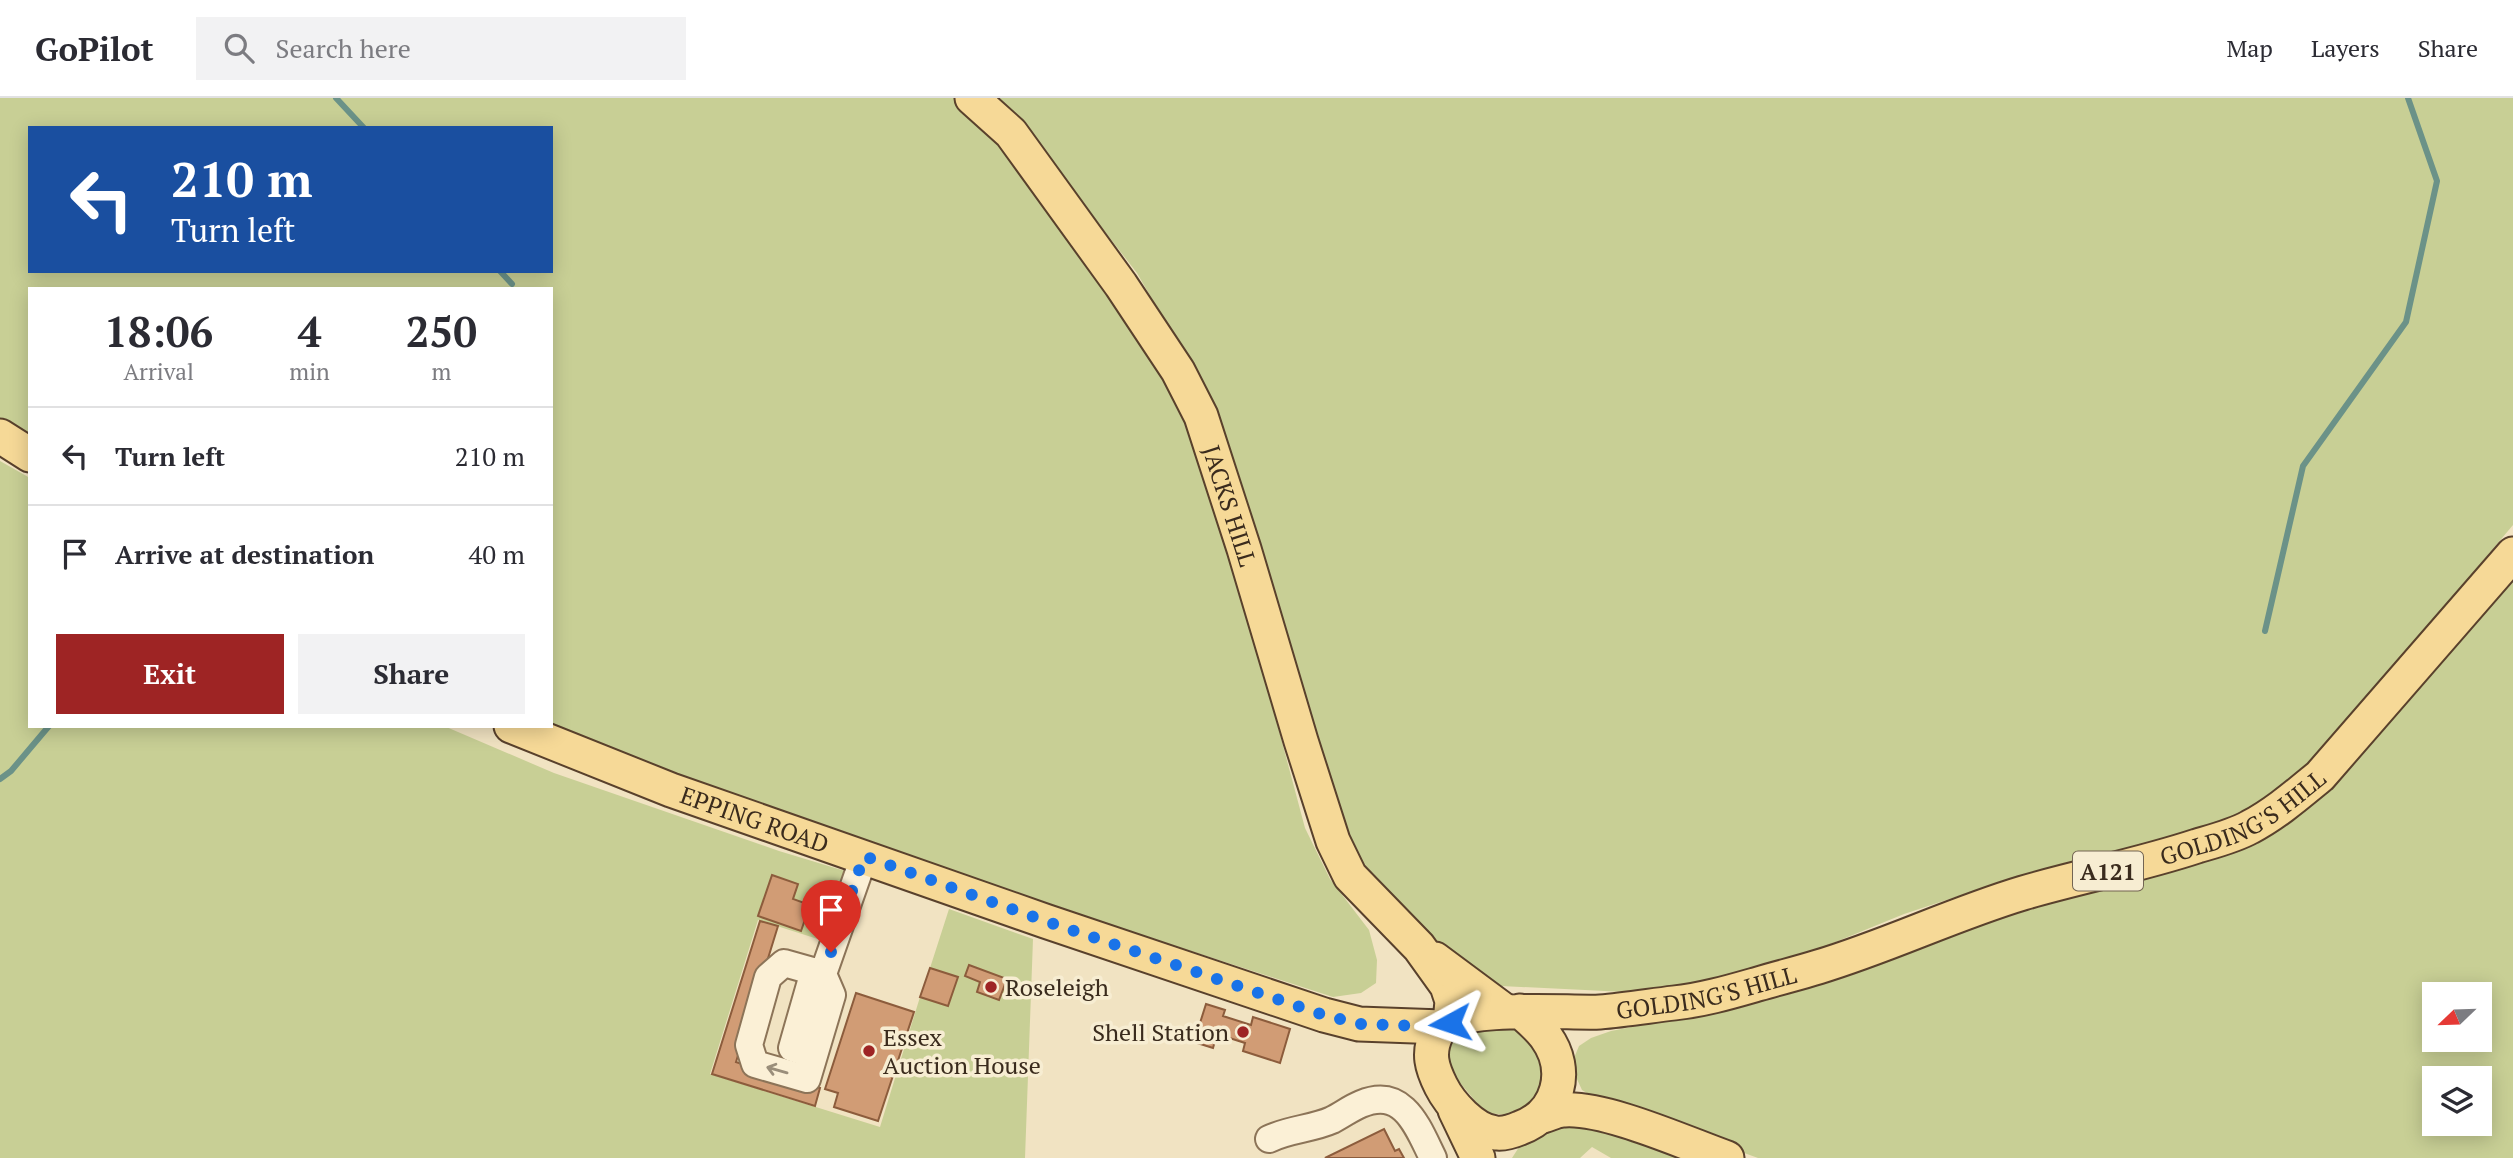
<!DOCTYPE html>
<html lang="en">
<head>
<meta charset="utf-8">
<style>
  body { margin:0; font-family:"PT Serif",serif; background:#f2f2f3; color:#2b2b33; height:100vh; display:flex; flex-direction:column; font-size:26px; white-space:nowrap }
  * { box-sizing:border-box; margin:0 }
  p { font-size:23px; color:#7c7c81 }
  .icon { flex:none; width:38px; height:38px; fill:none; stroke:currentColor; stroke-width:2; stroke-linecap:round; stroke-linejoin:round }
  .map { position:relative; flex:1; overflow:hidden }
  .side { position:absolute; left:28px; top:189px; width:525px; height:441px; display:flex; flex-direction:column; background:#fff; border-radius:0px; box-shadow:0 4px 18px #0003 }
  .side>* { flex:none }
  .top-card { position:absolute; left:28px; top:28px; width:525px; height:147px; border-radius:0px; box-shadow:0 4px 18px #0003; background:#1a4fa0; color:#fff; overflow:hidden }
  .needle { width:46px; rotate:247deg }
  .buttons { position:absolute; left:2422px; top:884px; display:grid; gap:14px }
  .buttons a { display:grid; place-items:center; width:70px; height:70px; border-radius:0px; background:#fff; box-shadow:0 4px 18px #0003; font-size:35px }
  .pin { position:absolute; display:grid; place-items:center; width:60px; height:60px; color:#fff; margin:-72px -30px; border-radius:50% 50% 50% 0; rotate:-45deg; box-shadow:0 0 7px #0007 }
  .pin .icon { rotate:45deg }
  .me { position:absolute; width:77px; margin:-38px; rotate:265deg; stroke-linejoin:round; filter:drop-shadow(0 0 5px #0008) }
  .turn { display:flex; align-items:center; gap:24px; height:147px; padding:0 28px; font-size:32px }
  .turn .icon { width:91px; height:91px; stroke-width:2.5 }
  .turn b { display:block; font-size:49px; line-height:60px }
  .eta { display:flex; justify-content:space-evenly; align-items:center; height:119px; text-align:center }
  .eta b { font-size:42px; font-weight:700; line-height:49px }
  .button { display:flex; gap:14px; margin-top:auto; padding:14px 28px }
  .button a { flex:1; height:80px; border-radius:0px; background:#9e2424; color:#fff; font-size:28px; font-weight:700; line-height:80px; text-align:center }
  .button a+a { background:#f2f2f3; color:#2b2b33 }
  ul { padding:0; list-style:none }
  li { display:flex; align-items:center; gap:21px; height:98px; padding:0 28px; border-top:2px solid #e1e1e2 }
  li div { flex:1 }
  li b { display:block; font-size:26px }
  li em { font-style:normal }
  header { display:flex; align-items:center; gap:42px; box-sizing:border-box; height:98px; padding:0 35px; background:#fff; border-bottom:2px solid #e1e1e2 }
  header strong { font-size:33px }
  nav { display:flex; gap:38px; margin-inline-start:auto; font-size:24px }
  .search { width:490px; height:63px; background:#f2f2f3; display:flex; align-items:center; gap:18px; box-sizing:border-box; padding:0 24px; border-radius:0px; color:#7c7c81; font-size:26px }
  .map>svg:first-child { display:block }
</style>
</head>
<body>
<header>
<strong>GoPilot</strong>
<div class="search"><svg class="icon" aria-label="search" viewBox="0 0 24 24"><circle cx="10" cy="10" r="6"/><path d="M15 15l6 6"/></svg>Search here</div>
<nav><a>Map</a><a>Layers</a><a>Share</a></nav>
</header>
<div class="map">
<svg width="2513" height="1060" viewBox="0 0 2513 1060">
  <rect width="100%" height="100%" fill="#f1e3c2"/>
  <g fill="#c8cf95" fill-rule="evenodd">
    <path d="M0,0h955l51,50 148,212 40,79 33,97 78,292 25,51 39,51 8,30 -1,23 -15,10 -28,4 -142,-46 -181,-52 -239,-84 -220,-89v-437h-521v149l-30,-17zM30,30h521v143h-521z"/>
    <path d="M995,0h1518v427l-185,220 -44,42 -37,23 -41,18 -181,46 -121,40 -110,45 -108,36 -185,-9 -52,-26 -91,-100 -21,-44 -50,-185 -73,-224 -77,-134 -112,-144z"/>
    <path d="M0,363l30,17v248h414l110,47 225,78 66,20 -21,70 -66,-21 -48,154 170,53 40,-130 28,9 9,-28 -27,-10 19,-59 84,30 -8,219h-1025z"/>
    <path d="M2513,466v594h-755l-160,-58 -16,-10 -6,-13 -2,-19 5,-12 12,-8 20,-7 109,-21 206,-74 320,-98zM2434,896h46v46h-46zM2434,980h46v46h-46z"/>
    <path d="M1518,923l37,59 -25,27 -23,8 -18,-2 -8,-5 -35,-42v-25l8,-9z"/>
    <path d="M1567,1028l25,1 87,31h-68l-19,-11 -12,11h-68l9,-14z"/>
  </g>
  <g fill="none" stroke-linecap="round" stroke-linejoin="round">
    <g stroke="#6b9288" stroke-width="6">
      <path d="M336,0l28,30"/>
      <path d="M500,173l12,13"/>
      <path d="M2265,533l38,-165 103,-144 31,-141 -29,-83"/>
      <path d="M0,681l11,-8 38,-45"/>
    </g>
  </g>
  <g fill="#d19c75" stroke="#8c5c3c" stroke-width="2">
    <path d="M772,777l26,9 -5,15 17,6 -9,26 -43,-15z"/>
    <path d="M760,823l18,5 -42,136 84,26 -5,18 -103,-32z"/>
    <path d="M969,867l38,14 -8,21 -22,-8 3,-10 -15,-6z"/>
    <path d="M930,870l28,9 -10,29 -28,-9z"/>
    <path d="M856,895l58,19 -36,109 -44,-14 4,-14 -13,-4z"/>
    <path d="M1206,906l19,6 -2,6 28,9 2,-8 37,12 -10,34 -37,-12 2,-8 -28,-9 -4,14 -19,-6z"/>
    <path d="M1384,1031l11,22 4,-2 5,9h-79z"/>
  </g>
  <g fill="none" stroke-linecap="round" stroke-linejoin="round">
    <g stroke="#8c7458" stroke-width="30">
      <g id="minor">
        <path d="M823,876l-39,-11 -16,14 -19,68 6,19 52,15 25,-84 -9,-21 41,-117"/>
        <path d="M813,957l-21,-7 22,-77"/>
        <path d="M1269,1041c20,-10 43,-10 63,-19 10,-5 19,-12 29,-16 43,-18 57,24 72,54"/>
      </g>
    </g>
    <g stroke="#59412c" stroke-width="37">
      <g id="major">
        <path id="s1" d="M972,0l39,35 110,152 57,86 23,45 43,133 57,192 32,100 17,35 69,71 28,39 5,15 -2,22"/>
        <path d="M0,338l30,19"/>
        <path id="s2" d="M511,628l160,64 374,131 279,94 35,9 83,3"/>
        <path d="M1435,861l70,52"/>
        <path id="s3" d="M1520,913c9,8 19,16 26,26 24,33 13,77 -26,91 -7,3 -16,6 -24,5 -22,-2 -46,-29 -55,-47 -9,-18 -14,-33 -4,-53 17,-31 131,-19 163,-21 24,-2 49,-6 74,-9 29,-3 56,-11 84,-19 20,-6 41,-11 60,-17 70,-21 135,-53 205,-74 58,-17 117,-28 174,-47 17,-5 37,-10 53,-19 25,-13 48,-33 70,-51l193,-222"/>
        <path d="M1455,1012l23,48"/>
        <path d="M1543,1018c7,-2 14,-6 21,-6 41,-3 121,33 163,48"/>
      </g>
    </g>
    <use href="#minor" stroke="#fbf0d6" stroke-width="26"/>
    <use href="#major" stroke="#f6d997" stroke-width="33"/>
  </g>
  <defs><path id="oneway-shaft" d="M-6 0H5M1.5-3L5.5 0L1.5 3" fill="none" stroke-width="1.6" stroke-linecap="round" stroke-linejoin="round" transform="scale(1.75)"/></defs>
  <use stroke="#9a8e7a" href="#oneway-shaft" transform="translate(777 972) rotate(-164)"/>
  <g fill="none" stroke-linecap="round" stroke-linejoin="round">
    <path stroke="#1a73e8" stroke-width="12" stroke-dasharray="0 21.6" d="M831,854l33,-96 181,65 279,94 35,9 84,3 7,-4"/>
  </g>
  <g fill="#9e2424" stroke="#f7edd2" stroke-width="2.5">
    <circle cx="991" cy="889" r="7"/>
    <circle cx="1243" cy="934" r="7"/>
    <circle cx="869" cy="953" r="7"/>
  </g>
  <g text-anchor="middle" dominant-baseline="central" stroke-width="7" stroke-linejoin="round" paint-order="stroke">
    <rect fill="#f7edd2" stroke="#736553" stroke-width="2" x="2073" y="753.5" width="70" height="39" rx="5"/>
    <g font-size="23" font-weight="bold" fill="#3a2b1d">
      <text x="2108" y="773">A121</text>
    </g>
    <g font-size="24" fill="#3a2b1d" stroke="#f7edd2">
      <text stroke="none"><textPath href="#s1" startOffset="488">JACKS HILL</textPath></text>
      <text stroke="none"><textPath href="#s3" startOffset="1146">GOLDING'S HILL</textPath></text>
      <text stroke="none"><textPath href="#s2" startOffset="261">EPPING ROAD</textPath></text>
      <text stroke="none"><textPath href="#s3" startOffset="579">GOLDING'S HILL</textPath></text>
    </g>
    <g font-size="24" fill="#3a2b1d" stroke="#f7edd2" text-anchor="start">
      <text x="1005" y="889">Roseleigh</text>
      <text x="1229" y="934" text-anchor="end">Shell Station</text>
      <text x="883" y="939">Essex<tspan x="883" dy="28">Auction House</tspan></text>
    </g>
  </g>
</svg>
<div class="buttons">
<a><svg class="needle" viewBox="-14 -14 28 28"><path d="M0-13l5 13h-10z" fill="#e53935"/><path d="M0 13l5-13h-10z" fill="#7c7c81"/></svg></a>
<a><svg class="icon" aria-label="layers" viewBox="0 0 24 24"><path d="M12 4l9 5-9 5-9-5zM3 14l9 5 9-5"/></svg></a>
</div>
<div class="pin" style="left:831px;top:854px;background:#d93025"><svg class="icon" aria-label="arrive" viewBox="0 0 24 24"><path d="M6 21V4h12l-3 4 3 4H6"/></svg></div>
<svg class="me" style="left:1450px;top:925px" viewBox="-20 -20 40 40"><path d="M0-17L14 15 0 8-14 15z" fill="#1a73e8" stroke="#fff" stroke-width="4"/></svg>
<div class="top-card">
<div class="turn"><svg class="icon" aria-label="left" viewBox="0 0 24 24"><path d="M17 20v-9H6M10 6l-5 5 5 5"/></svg><div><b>210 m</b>Turn left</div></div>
</div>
<section class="side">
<div class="eta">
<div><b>18:06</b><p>Arrival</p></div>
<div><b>4</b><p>min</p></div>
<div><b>250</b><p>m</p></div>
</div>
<ul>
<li><svg class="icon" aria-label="left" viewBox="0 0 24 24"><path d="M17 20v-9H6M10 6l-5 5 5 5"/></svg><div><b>Turn left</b></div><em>210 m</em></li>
<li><svg class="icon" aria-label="arrive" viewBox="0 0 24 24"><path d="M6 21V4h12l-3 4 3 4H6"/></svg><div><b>Arrive at destination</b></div><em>40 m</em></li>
</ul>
<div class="button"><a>Exit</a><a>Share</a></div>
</section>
</div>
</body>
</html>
